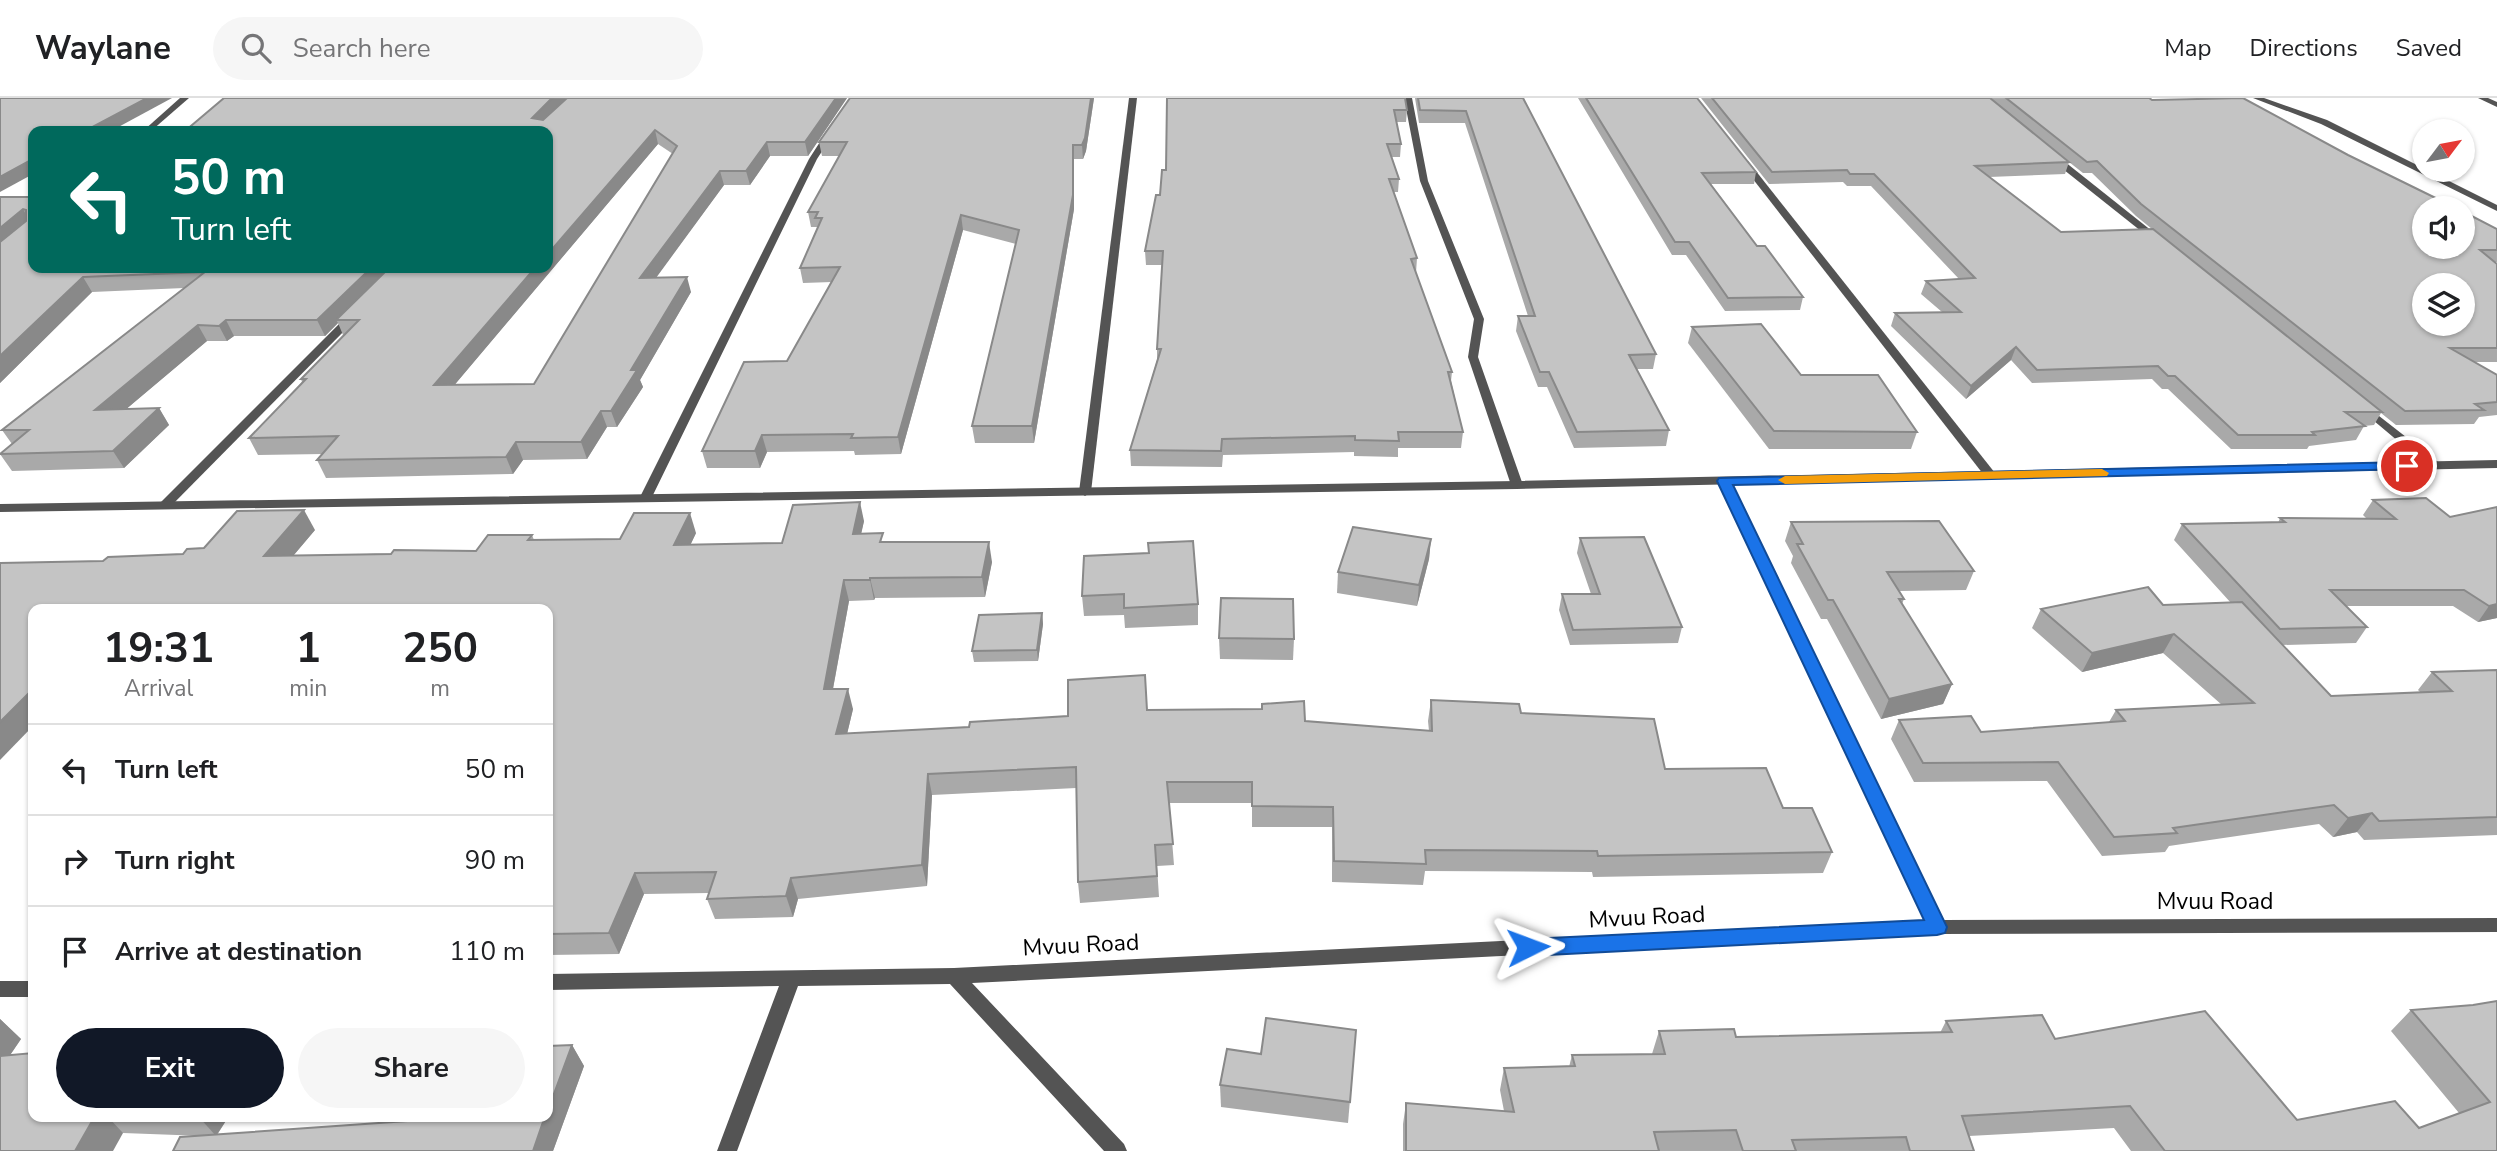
<!DOCTYPE html>
<html lang="en">
<head>
<meta charset="utf-8">
<style>
  body { margin:0; font-family:"Nunito Sans",sans-serif; background:#f6f6f6; color:#202124; height:100vh; display:flex; flex-direction:column; font-size:26px; white-space:nowrap }
  * { box-sizing:border-box; margin:0 }
  p { font-size:23px; color:#757577 }
  .icon { flex:none; width:38px; height:38px; fill:none; stroke:currentColor; stroke-width:2; stroke-linecap:round; stroke-linejoin:round }
  .map { position:relative; flex:1; overflow:hidden }
  .details { position:absolute; left:28px; top:506px; width:525px; height:518px; display:flex; flex-direction:column; background:#fff; border-radius:14px; box-shadow:0 2px 5px #0004 }
  .details>* { flex:none }
  .top-card { position:absolute; left:28px; top:28px; width:525px; height:147px; border-radius:14px; box-shadow:0 2px 5px #0004; background:#00695c; color:#fff; overflow:hidden }
  .needle { width:46px; rotate:58deg }
  .tools { position:absolute; left:2412px; top:21px; display:grid; gap:14px }
  .tools a { display:grid; place-items:center; width:63px; height:63px; border-radius:50%; background:#fff; box-shadow:0 2px 5px #0004; font-size:35px }
  .pin { position:absolute; display:grid; place-items:center; width:60px; height:60px; color:#fff; margin:-30px; border:4px solid #fff; border-radius:50%; box-shadow:0 2px 7px #0007 }
  .me { position:absolute; width:77px; margin:-38px; rotate:87deg; stroke-linejoin:round; filter:drop-shadow(0 0 5px #0008) }
  .turn { display:flex; align-items:center; gap:24px; height:147px; padding:0 28px; font-size:32px }
  .turn .icon { width:91px; height:91px; stroke-width:2.5 }
  .turn b { display:block; font-size:49px; line-height:60px }
  .eta { display:flex; justify-content:space-evenly; align-items:center; height:119px; text-align:center }
  .eta b { font-size:42px; font-weight:700; line-height:49px }
  .button { display:flex; gap:14px; margin-top:auto; padding:14px 28px }
  .button a { flex:1; height:80px; border-radius:42px; background:#111827; color:#fff; font-size:28px; font-weight:700; line-height:80px; text-align:center }
  .button a+a { background:#f6f6f6; color:#202124 }
  ul { padding:0; list-style:none }
  li { display:flex; align-items:center; gap:21px; height:91px; padding:0 28px; border-top:2px solid #e0e0e0 }
  li div { flex:1 }
  li b { display:block; font-size:26px }
  li em { font-style:normal }
  header { display:flex; align-items:center; gap:42px; box-sizing:border-box; height:98px; padding:0 35px; background:#fff; border-bottom:2px solid #e0e0e0 }
  header strong { font-size:33px }
  nav { display:flex; gap:38px; margin-inline-start:auto; font-size:24px }
  .search { width:490px; height:63px; background:#f6f6f6; display:flex; align-items:center; gap:18px; box-sizing:border-box; padding:0 24px; border-radius:38px; color:#757577; font-size:26px }
  .map>svg:first-child { display:block }
</style>
</head>
<body>
<header>
<strong>Waylane</strong>
<div class="search"><svg class="icon" aria-label="search" viewBox="0 0 24 24"><circle cx="10" cy="10" r="6"/><path d="M15 15l6 6"/></svg>Search here</div>
<nav><a>Map</a><a>Directions</a><a>Saved</a></nav>
</header>
<div class="map">
<svg width="2497" height="1053" viewBox="0 0 2497 1053">
  <rect width="100%" height="100%" fill="#fff"/>
  <g fill="none" stroke-linecap="round" stroke-linejoin="round">
    <g fill="#545454" fill-rule="evenodd">
      <path d="M180,0h9l-38,33h-8z"/>
      <path d="M1129,0h8l-46,394 -6,4 -6,-4z"/>
      <path d="M1404,0h8l16,83 56,138 -6,38 45,128 -2,3h-8l-2,-3 -43,-128 6,-38 -54,-138z"/>
      <path d="M827,33l7,2 -17,26 -165,338 -6,4 -4,-1 -2,-3 169,-338z"/>
      <path d="M2049,56h6l107,85v4h-6l-107,-85z"/>
      <path d="M1742,63h6l247,312 2,3 -2,3h-8l-245,-314z"/>
      <path d="M352,216l5,3 -1,2 -187,189h-8l-2,-3 2,-3 187,-187z"/>
      <path d="M2365,307l73,57 2,3 -2,3h-8l-69,-58 -2,-2z"/>
      <path d="M1724,379l6,4 212,439 555,-2v14l-560,2 -965,49 152,161 3,7h-23l-154,-167 -152,2 -61,165h-20l62,-165 -231,4v-16l406,-6 971,-48 -207,-439z"/>
      <rect x="0" y="883" width="33" height="16"/>
    </g>
    <g fill="#545454" fill-rule="evenodd">
      <path d="M2253,0h11l63,22 170,85v6l-176,-87z"/>
      <path d="M2478,0h10l9,4v5z"/>
      <path d="M2497,362v8l-980,21 -1517,23v-8l1517,-23z"/>
    </g>
  </g>
  <g fill="#a9a9a9" fill-rule="evenodd">
    <path d="M224,0h623l-39,58h-38l-20,29h-26l-68,92 35,15 -51,88 3,7 -26,40h-10l-20,32 -64,1 -10,14 -187,4 -9,-18 6,-6 -65,1 -9,-17 53,-56 -1,-3 42,-44 -5,-12 -13,13h-91l-7,5h-20l-81,68 33,-1 10,17 -45,43 -112,3 -12,-17 12,-10 -10,-14 182,-142 -92,4 -92,91v-186h33v71h515zM658,46l15,10 -139,230h-79z"/>
    <path d="M1094,0l-8,53 -3,8h-9v50l-40,234h-59l-3,-17 44,-182 -53,-14 -62,224 -46,1 -1,-4 -87,1 -7,16h-53l-5,-17 85,-90 45,-79 -29,1 -3,-15 17,-40v-1h-6l-3,-15 31,-56h-17l-3,-14z"/>
    <path d="M1167,0l240,12 -1,12h-10l5,22 -1,13h-8l7,22 -1,13h-4l23,66 -1,15 36,99 -1,9 12,51 -2,16h-63v9l-44,-1v-4l-131,3 -1,12 -91,-1 -1,-16 27,-90v-11l5,-84h-16l-1,-14 21,-81z"/>
    <path d="M1415,0h108l133,256 -3,15h-16l32,61 -3,16 -92,2 -27,-61h-9l-22,-56 2,-15h10l-63,-193h-46z"/>
    <path d="M1578,0h119l59,74 -2,12h-43l46,62 46,51 -3,13 -75,1 -39,-56h-14z"/>
    <path d="M1701,0h448l199,57 149,74v33h-2l2,2v98h-24l24,13v40l-18,2 -5,7 -78,1 -15,-12 -7,12 -10,1 -8,14 -47,6 -2,3h-76l-63,-60h-6l-10,-10 -120,4 -21,-23 -45,39 -75,-73 4,-13 47,-1 -21,-18 5,-13 33,-2 -88,-93h-24l-4,-4 -74,2zM2069,64l14,11h9l44,43 16,13 -91,3 -72,-55 76,-3z"/>
    <path d="M1692,229l109,48 116,57 -6,17h-142l-81,-106z"/>
    <path d="M2426,400l71,120 -19,4 -25,-16h-107l21,21 -11,16 -74,2 49,51 89,-4 -2,-2 14,-18 65,-2v165l-133,5 -7,-8 -24,5 -14,-13 -150,22 -4,6 -63,4 -55,-75 -133,1 -23,-43 8,-19 82,12 128,-10 7,-12 106,-5 -59,-52 -81,19 -50,-44 9,-19 190,-6 -57,-63 8,-16 96,-1 2,-5 87,1 -4,-4 10,-15z"/>
    <path d="M864,423l-3,12 24,9 107,20 -7,35 -110,1 -1,2 -25,1 -16,88 20,20 -6,25 122,-7 99,-11 79,-6 158,11 124,10 -1,-10 3,-21 90,13 144,56 118,39 49,44 -9,21 -230,4 -1,-5 -167,-1 -2,14 -91,-3v-55h-80v-24h-83l5,62 -17,1 2,31 -79,6 -2,-21 -2,-94 -144,7 -5,91 -129,13 -5,18 -78,2 -8,-20 2,-6 -65,1 -25,60 -71,1v-346l-445,-48 80,-7 21,-6 111,-18 -22,26 183,-5 56,-16 2,5 86,-1 76,-6 -6,12 92,-2z"/>
    <path d="M1791,424l183,49 -8,19 -67,1 5,8 -2,5 50,80 -9,20 -62,15 -54,-100h-6l-30,-56 2,-7 -8,-15z"/>
    <path d="M1580,440l102,89 -4,16 -108,2 -11,-35 3,-16h29l-14,-41z"/>
    <path d="M1431,441l-2,20 -12,47 -80,-13 1,-21z"/>
    <path d="M1084,458l114,48v21l-73,3 -1,-13 -40,1 -2,-20z"/>
    <path d="M1042,515l1,11 -5,37 -64,1 -2,-11z"/>
    <path d="M1219,540l75,1 -1,21 -73,-1z"/>
    <path d="M2497,903v150h-366l-17,-23 -145,8 5,15h-571v-27l3,-21 98,8 -4,-21 4,-22 65,-1 3,-12 80,-1 7,-23 77,6 204,-4 6,-12 109,18 242,81 122,8 40,-15 -68,-82 20,-21 62,-5z"/>
    <path d="M0,921l21,20 -11,16 23,61h196l-12,19 331,-19 24,-71 12,21 -31,85h-380l31,-15 -81,-3 -123,18z"/>
    <path d="M1356,932l-8,93 -127,-16 -1,-22 41,-31z"/>
  </g>
  <g fill="#898989">
    <path d="M147,0h25l-61,33h-26z"/>
    <path d="M552,0h17l-33,33 -4,-13z"/>
    <path d="M836,0h11l-39,58 -3,-14z"/>
    <path d="M1091,0h3l-8,53 -3,8 -1,-14z"/>
    <path d="M655,32l3,14 -217,257 -7,-16 101,-117h13v-14z"/>
    <path d="M767,44l3,14 -20,29 -4,-14z"/>
    <path d="M1073,47l1,14v50l-40,234 -2,-17z"/>
    <path d="M33,61v15l-33,18v-15z"/>
    <path d="M720,73l4,14 -79,108 -5,-15z"/>
    <path d="M23,111l8,15 -31,27v-23z"/>
    <path d="M961,117l2,15 -62,224 -3,-17z"/>
    <path d="M371,170h23l-58,52 2,3 -13,13 -8,-16z"/>
    <path d="M83,179l9,15 -92,91v-27z"/>
    <path d="M687,179l4,15 -51,88 3,7 -26,40 -6,-16 20,-41z"/>
    <path d="M226,222l8,16 -7,5 -8,-15z"/>
    <path d="M198,227l9,16 -102,86 -10,-17z"/>
    <path d="M2016,249l-5,13 -45,39 5,-13z"/>
    <path d="M159,310l10,17 -45,43 -11,-17z"/>
    <path d="M601,313l6,16 -20,32 -6,-17z"/>
    <path d="M762,337l5,17 -7,16 -5,-17z"/>
    <path d="M516,344l7,18 -10,14 -7,-17z"/>
    <path d="M860,404l4,19 -7,32 -4,-19z"/>
    <path d="M304,412l11,20 -39,46 -12,-20z"/>
    <path d="M690,415l6,20 -15,32 -7,-20z"/>
    <path d="M1431,441l-2,20 -12,47 2,-21z"/>
    <path d="M989,444l3,20 -7,35 -3,-20z"/>
    <path d="M870,480l5,20 -1,2 -4,-20z"/>
    <path d="M844,482l5,21 -20,109 -5,-21z"/>
    <path d="M2497,506v14l-19,4 11,-16z"/>
    <path d="M1042,515l1,11 -5,37 -1,-11z"/>
    <path d="M2174,536l-11,19 -81,19 10,-19z"/>
    <path d="M1952,586l-9,20 -62,15 8,-20z"/>
    <path d="M33,591v37l-33,34v-38z"/>
    <path d="M848,591l5,20 -11,46 -6,-21z"/>
    <path d="M928,676l4,21 -5,91 -5,-21z"/>
    <path d="M2372,715l-15,19 -24,5 15,-19z"/>
    <path d="M635,775l9,21 -25,60 -10,-21z"/>
    <path d="M791,780l7,21 -5,18 -7,-21z"/>
    <path d="M0,921l21,20 -21,31z"/>
    <path d="M572,947l12,21 -31,85h-20l12,-35h3v-6z"/>
    <path d="M95,1018h12l16,17 -10,18h-38z"/>
    <path d="M198,1018h31l-13,20z"/>
  </g>
  <g fill="#c4c4c4" stroke="#898989" stroke-width="2" fill-rule="evenodd">
    <path d="M0,0h147l-62,33h-52v28l-33,18z"/>
    <path d="M224,0h328l-20,20 11,2 24,-22h269l-31,44h-38l-21,29h-26l-80,107 47,-1 -56,93h6l-26,41h-10l-20,31h-65l-10,15 -189,3 21,-24 -89,2 57,-59h-5l58,-59h-23l53,-52h146l-101,117 100,-1 143,-238 -22,-16 -107,124v-123h-363z"/>
    <path d="M850,0h241l-6,40 -3,7h-9v50l-41,231h-60l47,-196 -58,-15 -63,222 -47,1 2,-4 -91,1 -7,16h-53l42,-89 43,-1 53,-94 -40,1 22,-50h-7l3,-6h-10l39,-70h-28z"/>
    <path d="M1167,0h238l2,12h-13l7,34h-14l12,35h-10l28,79 -6,1 41,113h-4l15,60h-65l1,9 -44,-1v-4l-133,3 -1,12 -91,-1 31,-101h-4l6,-98h-18l11,-56h4l2,-25h4z"/>
    <path d="M1418,0h105l133,256 -27,1 40,75 -92,2 -28,-60h-9l-22,-56h17l-69,-205 -46,-1z"/>
    <path d="M1586,0h111l59,74 -54,1 55,73h8l38,51 -75,1 -39,-56h-14z"/>
    <path d="M1712,0h278l79,64 -94,4 86,66 92,-3 229,183h-37l20,14 -53,6 3,3h-77l-63,-59h-7l-10,-10 -121,4 -21,-23 -45,39 -76,-73 66,-1 -35,-31 49,-3 -101,-104h-24l-3,-4 -75,2z"/>
    <path d="M2006,0h143l3,2 91,-2 105,57 108,53h-32v39h38v-36l35,18v21h-17l17,14v84h-47l47,27v27l-22,2 9,6 -79,1 -264,-207 -44,-43 -10,1zM2424,187h38v39h-38z"/>
    <path d="M0,99h33v71h338l-54,52h-91l-7,6 -21,-1 -103,85 64,-2 -46,43 -113,3 29,-24h-27l203,-158 -122,5 -83,79v-114l26,-21v-11l-3,-1 -23,19z"/>
    <path d="M1761,226l40,51h77l39,57 -143,-1 -82,-104z"/>
    <path d="M2426,400l24,19 47,-10v97l-8,2 -25,-16h-134l37,37 -87,2 -98,-105 103,-2 -5,-4 116,1 -23,-19z"/>
    <path d="M860,404l-7,32 30,-1 -3,9h109l-7,35 -112,1v2h-26l-20,109h24l-12,45 133,-7 1,-5 98,-6v-36l77,-5 2,35 115,-1v-5l42,-3 1,20 127,10 -1,-31 88,4 2,9 133,6 11,50 101,-1 17,40h29l20,44 -234,4 -1,-5 -172,-1 1,14 -92,-3 -1,-54 -81,-1v-24h-85l6,62 -18,1 2,31 -79,6 -2,-115 -148,7 -6,91 -131,13 -5,18 -79,3 9,-27 -81,1 -26,60 -61,1v-325h-515v80l-33,33v-159l103,-2 5,-4 75,-3 4,-5 17,-1 33,-37 67,-1 -40,46 127,-2 3,-4 82,1 12,-16h44l-4,5 92,-1 14,-26h56l-16,32 108,-2 11,-38z"/>
    <path d="M1939,423l35,50 -87,1 17,27h-5l53,85 -63,15 -56,-99h-5l-31,-56h6l-12,-22z"/>
    <path d="M1353,429l78,12 -12,46 -81,-13z"/>
    <path d="M1644,439l38,90 -109,3 -11,-36h38l-20,-56z"/>
    <path d="M1193,443l5,63 -74,4v-14l-42,2 2,-40 65,-3 -1,-10z"/>
    <path d="M2148,489l15,18 79,-3 89,94 121,-5 -20,-19 65,-2v147l-118,4 -7,-8 -24,5 -14,-13 -161,23 4,5 -63,4 -56,-75 -135,1 -24,-43 72,-4 10,16 144,-11 -9,-11 138,-7 -80,-69 -82,19 -51,-44z"/>
    <path d="M1221,500l72,1 1,40 -75,-1z"/>
    <path d="M1042,515l-5,37 -65,1 7,-36z"/>
    <path d="M2497,903v150h-332l-35,-45 -168,10 12,35h-64l-4,-14 -114,3 4,11h-53l-7,-21 -82,2 5,19h-253v-48l108,9 -10,-44 71,-2 -3,-11 93,-1 -6,-23 75,-2 2,8 216,-5 -6,-11 96,-6 13,24 150,-28 92,109 98,-19 24,27 71,-26 -79,-92 62,-5z"/>
    <path d="M1266,920l90,12 -6,72 -130,-17 7,-36 34,5z"/>
    <path d="M572,947l-24,65v-64z"/>
    <path d="M33,955v63h62l-20,35h-75v-95z"/>
    <path d="M409,1018h136l-12,35h-360l7,-14 227,-16z"/>
  </g>
  <path fill="#1a73e8" stroke="#114b97" stroke-width="2" d="M2407,364l4,1v6l-678,16 214,442 -2,6 -8,2 -409,21 -7,-3 -3,-6 3,-5 7,-3 396,-19 -207,-439 2,-3z"/>
  <path fill="#f59e0b" d="M2102,371l7,4 -2,3 -322,8 -7,-4 7,-4z"/>
  <g text-anchor="middle" dominant-baseline="central" stroke-width="5" stroke-linejoin="round" paint-order="stroke">
    <g font-size="23" fill="#000" stroke="#fff">
      <text x="2215" y="803">Mvuu Road</text>
      <text transform="translate(1647 819) rotate(-3)">Mvuu Road</text>
      <text transform="translate(1081 847) rotate(-3)">Mvuu Road</text>
    </g>
  </g>
</svg>
<div class="tools">
<a><svg class="needle" viewBox="-14 -14 28 28"><path d="M0-13l5 13h-10z" fill="#e53935"/><path d="M0 13l5-13h-10z" fill="#757577"/></svg></a>
<a><svg class="icon" aria-label="sound" viewBox="0 0 24 24"><path d="M4 9h4l5-4v14l-5-4H4zM17 9q2 3 0 6"/></svg></a>
<a><svg class="icon" aria-label="layers" viewBox="0 0 24 24"><path d="M12 4l9 5-9 5-9-5zM3 14l9 5 9-5"/></svg></a>
</div>
<div class="pin" style="left:2407px;top:368px;background:#d93025"><svg class="icon" aria-label="arrive" viewBox="0 0 24 24"><path d="M6 21V4h12l-3 4 3 4H6"/></svg></div>
<svg class="me" style="left:1528px;top:849px" viewBox="-20 -20 40 40"><path d="M0-17L14 15 0 8-14 15z" fill="#1a73e8" stroke="#fff" stroke-width="4"/></svg>
<div class="top-card">
<div class="turn"><svg class="icon" aria-label="left" viewBox="0 0 24 24"><path d="M17 20v-9H6M10 6l-5 5 5 5"/></svg><div><b>50 m</b>Turn left</div></div>
</div>
<section class="details">
<div class="eta">
<div><b>19:31</b><p>Arrival</p></div>
<div><b>1</b><p>min</p></div>
<div><b>250</b><p>m</p></div>
</div>
<ul>
<li><svg class="icon" aria-label="left" viewBox="0 0 24 24"><path d="M17 20v-9H6M10 6l-5 5 5 5"/></svg><div><b>Turn left</b></div><em>50 m</em></li>
<li><svg class="icon" aria-label="right" viewBox="0 0 24 24"><path d="M7 20v-9h11M14 6l5 5-5 5"/></svg><div><b>Turn right</b></div><em>90 m</em></li>
<li><svg class="icon" aria-label="arrive" viewBox="0 0 24 24"><path d="M6 21V4h12l-3 4 3 4H6"/></svg><div><b>Arrive at destination</b></div><em>110 m</em></li>
</ul>
<div class="button"><a>Exit</a><a>Share</a></div>
</section>
</div>
</body>
</html>
